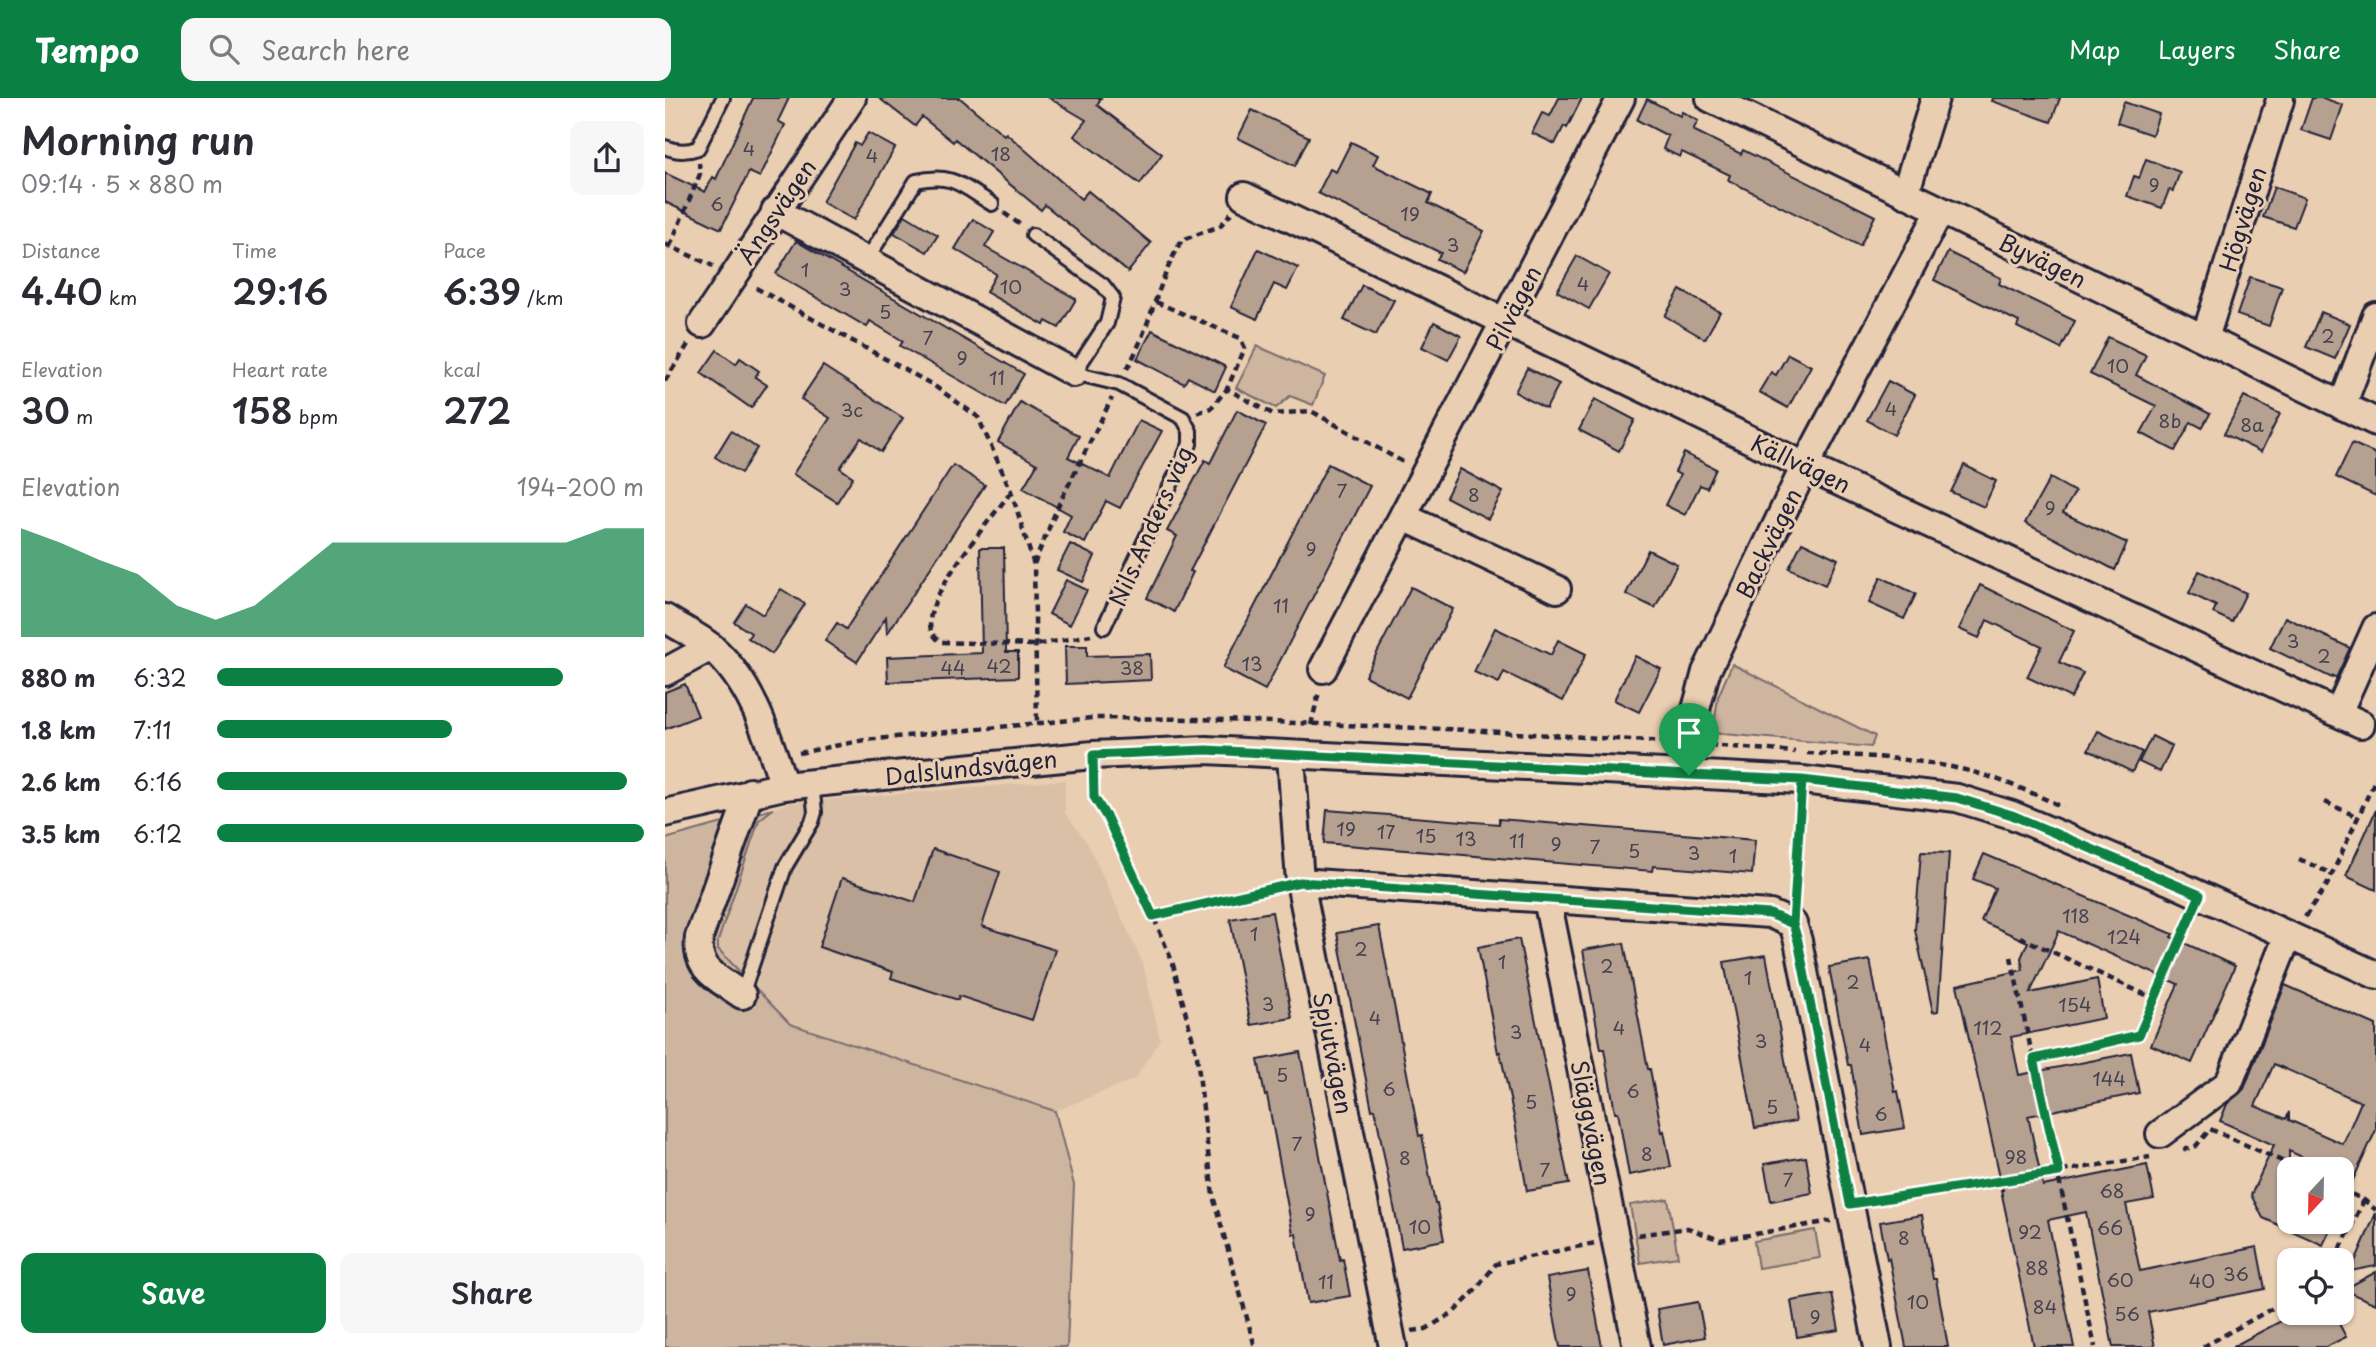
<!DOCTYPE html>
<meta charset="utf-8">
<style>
:root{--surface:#fff;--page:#f7f7f7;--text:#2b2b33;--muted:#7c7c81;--accent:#0b8043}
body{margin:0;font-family:"Playpen Sans",sans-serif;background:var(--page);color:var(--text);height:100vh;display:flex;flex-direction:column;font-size:26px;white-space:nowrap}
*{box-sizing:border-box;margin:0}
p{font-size:23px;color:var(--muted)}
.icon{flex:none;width:38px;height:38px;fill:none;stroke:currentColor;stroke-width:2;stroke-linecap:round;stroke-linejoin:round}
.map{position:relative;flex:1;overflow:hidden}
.drawer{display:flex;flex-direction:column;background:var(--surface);width:665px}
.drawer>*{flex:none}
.needle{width:46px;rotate:202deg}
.tools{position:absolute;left:1612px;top:1059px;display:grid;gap:14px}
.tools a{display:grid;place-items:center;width:77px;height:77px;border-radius:14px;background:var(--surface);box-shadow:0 2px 5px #0004;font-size:35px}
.pin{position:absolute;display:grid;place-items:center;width:60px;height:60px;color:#fff;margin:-72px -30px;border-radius:50% 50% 50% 0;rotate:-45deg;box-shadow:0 0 7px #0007}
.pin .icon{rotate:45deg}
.round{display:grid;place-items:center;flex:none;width:74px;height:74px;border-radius:14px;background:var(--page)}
.headline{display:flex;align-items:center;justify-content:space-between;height:119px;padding:0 21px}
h1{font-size:38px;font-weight:600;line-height:52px}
.figures{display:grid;grid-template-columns:repeat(3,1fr);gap:10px;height:119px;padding:7px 21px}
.figures div{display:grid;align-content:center}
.figures b{font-size:35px;font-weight:600}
.figures small{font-size:19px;font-weight:400}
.figures p{font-size:19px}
.chart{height:196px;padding:14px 21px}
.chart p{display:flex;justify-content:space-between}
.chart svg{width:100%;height:126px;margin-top:7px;fill:var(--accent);opacity:.7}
.action{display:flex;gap:14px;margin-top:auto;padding:14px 21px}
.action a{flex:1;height:80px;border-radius:14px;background:var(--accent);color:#fff;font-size:28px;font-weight:600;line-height:80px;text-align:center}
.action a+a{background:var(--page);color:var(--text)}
ul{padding:0 21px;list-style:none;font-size:23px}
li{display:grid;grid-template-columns:112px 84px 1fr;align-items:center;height:52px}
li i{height:18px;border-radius:9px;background:var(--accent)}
header{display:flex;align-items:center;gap:42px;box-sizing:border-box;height:98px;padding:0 35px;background:var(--accent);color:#fff}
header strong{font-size:33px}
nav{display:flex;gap:38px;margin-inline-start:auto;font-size:24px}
.search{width:490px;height:63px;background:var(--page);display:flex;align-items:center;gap:18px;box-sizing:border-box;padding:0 24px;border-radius:14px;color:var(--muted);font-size:26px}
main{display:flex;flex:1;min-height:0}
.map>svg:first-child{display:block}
</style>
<header>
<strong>Tempo</strong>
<div class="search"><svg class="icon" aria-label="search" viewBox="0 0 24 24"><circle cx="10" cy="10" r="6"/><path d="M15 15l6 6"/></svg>Search here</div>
<nav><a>Map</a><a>Layers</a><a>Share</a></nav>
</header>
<main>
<section class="drawer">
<div class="headline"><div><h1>Morning run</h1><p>09:14 · 5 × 880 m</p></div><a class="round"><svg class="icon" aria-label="share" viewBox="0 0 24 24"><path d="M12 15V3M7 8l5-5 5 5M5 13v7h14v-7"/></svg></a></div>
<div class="figures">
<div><p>Distance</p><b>4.40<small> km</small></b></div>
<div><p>Time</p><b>29:16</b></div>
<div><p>Pace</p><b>6:39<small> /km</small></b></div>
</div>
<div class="figures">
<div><p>Elevation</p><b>30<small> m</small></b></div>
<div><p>Heart rate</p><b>158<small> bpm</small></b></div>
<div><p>kcal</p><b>272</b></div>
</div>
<div class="chart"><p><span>Elevation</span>194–200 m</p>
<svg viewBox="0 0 160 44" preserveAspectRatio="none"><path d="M0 44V6L10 11L20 17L30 22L40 33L50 38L60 33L70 22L80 11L90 11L100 11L110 11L120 11L130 11L140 11L150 6L160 6V44z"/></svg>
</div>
<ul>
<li><b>880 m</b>6:32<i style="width:81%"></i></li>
<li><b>1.8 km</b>7:11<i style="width:55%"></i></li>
<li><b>2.6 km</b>6:16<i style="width:96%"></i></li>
<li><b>3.5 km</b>6:12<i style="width:100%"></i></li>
</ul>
<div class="action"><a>Save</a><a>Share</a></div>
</section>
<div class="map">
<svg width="1711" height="1249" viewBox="0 0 1711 1249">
<rect width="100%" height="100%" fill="#eaceb1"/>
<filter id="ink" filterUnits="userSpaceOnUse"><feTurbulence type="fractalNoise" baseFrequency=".0143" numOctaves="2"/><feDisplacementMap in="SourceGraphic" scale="14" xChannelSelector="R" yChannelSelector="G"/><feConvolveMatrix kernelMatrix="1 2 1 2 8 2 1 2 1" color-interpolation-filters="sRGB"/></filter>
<g filter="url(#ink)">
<path fill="#dac0a7" d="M400,682V715L423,746L478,866L495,941L470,981L390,1013L125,926L53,851V843L94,722L108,711L124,705Z"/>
<g fill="#cdb5a0" stroke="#786c6e" stroke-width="2">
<path d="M592,248L660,278L648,307L625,298L611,310L571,290Z"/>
<path d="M1067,566L1210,638L1206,649L1048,635L1053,599Z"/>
<path d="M108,711L94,722L53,843V851L125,926L390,1013L409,1087L402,1249H0V741Z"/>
<path d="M1003,1101L1013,1159L975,1165L965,1107Z"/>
<path d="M1150,1132L1155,1160L1093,1170L1089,1143Z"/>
</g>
<g fill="#b6a191" stroke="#22223b" stroke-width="2" fill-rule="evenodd">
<path d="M88,0H124L113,23L120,27L95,79L84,74L56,131L0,104V75L40,94L48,79L51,81Z"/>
<path d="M214,0H295L339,37L341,35L416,101L423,93L486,145L463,174L380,107L376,112L290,41L288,44L257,19L250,28Z"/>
<path d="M384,0H436L432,7L497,56L475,86L409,38L421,22Z"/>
<path d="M894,0H917L902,30L899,28L890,46L867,35L877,15L885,18Z"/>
<path d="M1328,0H1395L1386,24L1327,3Z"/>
<path d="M1647,0H1658L1678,7L1666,42L1636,32Z"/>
<path d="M982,1L1015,18L1017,14L1033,23L1028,32L1076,56L1078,52L1210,118L1195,148L1063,82L1065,77L1017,54L1015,59L998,51L1003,38L972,22Z"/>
<path d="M1459,4L1494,16L1487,37L1452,25Z"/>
<path d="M587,12L644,39L630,68L573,40Z"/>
<path d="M203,35L230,50L189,122L157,104L190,45L195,48Z"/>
<path d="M686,44L713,57L708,67L767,96L763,105L819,133L798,174L772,161L776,155L653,95L665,71L671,74Z"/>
<path d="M1481,61L1515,74L1508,93L1504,92L1497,110L1462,98L1469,78L1474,80Z"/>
<path d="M1609,89L1640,100L1629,129L1598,119Z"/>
<path d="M240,117L273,137L262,154L229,135Z"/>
<path d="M308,121L329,134L320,149L411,201L394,230L381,223L379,227L321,194L331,176L290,151Z"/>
<path d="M131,143L359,276L340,308L235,248L238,243L205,223L202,229L111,176Z"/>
<path d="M593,151L633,170L622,192L609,186L592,221L566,209Z"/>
<path d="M1283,154L1336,180L1334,186L1410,223L1396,251L1352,229L1354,224L1269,182Z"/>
<path d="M912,158L944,176L924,211L892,193Z"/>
<path d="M1585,179L1617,189L1604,228L1572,217Z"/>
<path d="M697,187L729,202L711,237L679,222Z"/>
<path d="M1015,192L1055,214L1040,241L1000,218Z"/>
<path d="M1656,214L1685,226L1670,261L1641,249Z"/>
<path d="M769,224L796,238L783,262L757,249Z"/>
<path d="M487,232L561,269L550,293L523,279L519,286L472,261Z"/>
<path d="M1443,239L1481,257L1471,277L1545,316L1537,330L1526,324L1510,353L1476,335L1491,308L1425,276Z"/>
<path d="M52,252L71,266L75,260L94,273L90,279L102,287L86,310L36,275Z"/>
<path d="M1123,256L1146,268L1123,310L1094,294L1106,274L1111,277Z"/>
<path d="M158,268L238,320L216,354L196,340L175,370L188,379L172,404L128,376L165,320L136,301Z"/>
<path d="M862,270L894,286L881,311L850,294Z"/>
<path d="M1223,283L1250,297L1229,337L1202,322Z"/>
<path d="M1579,298L1615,316L1596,354L1559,336Z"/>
<path d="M930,301L970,322L954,353L914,332Z"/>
<path d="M355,304L414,338L403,359L445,380L474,322L497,333L455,410L441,403L420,445L398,434L406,417L358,390L372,366L333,344Z"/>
<path d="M572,312L601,327L525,473L528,474L509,514L482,500L512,438L502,433L540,362L545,365Z"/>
<path d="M66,333L92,350L76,375L50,359Z"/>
<path d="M1687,345L1711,356V398L1671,379Z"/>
<path d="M1019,355L1051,371L1042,390L1035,387L1020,417L1000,407L1015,377L1010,374Z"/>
<path d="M663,366L705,388L600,592L558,570Z"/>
<path d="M288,367L320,387L222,536L221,519L192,564L160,543L172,525L181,531Z"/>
<path d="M1299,367L1331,383L1319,409L1286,394Z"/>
<path d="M795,371L838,394L823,421L781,399Z"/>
<path d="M1385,380L1410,394L1398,415L1462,445L1450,472L1360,425Z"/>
<path d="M1137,444L1173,461L1160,487L1124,470Z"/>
<path d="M405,446L430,458L418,484L392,472Z"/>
<path d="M315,450H339L341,554H353V579L223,584L222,559L317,555Z"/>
<path d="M983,452L1012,466L990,510L961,496Z"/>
<path d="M1534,473L1581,495L1567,524L1548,515L1551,508L1524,495Z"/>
<path d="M1216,479L1251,496L1239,521L1204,505Z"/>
<path d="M401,482L422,492L405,527L384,516Z"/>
<path d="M1315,487L1409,533L1394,564L1418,575L1406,600L1362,579L1377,548L1322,522L1314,540L1294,531Z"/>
<path d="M746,489L788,511L742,600L700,578Z"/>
<path d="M116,491L140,506L107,556L83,540L86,535L69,524L81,506L98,517Z"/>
<path d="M1620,519L1685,550L1671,580L1668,578L1667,580L1605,550Z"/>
<path d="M830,530L886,557L893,542L921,556L898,603L839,574L834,585L809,574Z"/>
<path d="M400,548H422V558L485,556L486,582L401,586Z"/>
<path d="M970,558L996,571L974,614L949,602Z"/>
<path d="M20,586L33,618L0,631V594Z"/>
<path d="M1433,633L1477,654L1467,674L1423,652Z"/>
<path d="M1487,638L1507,648L1495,674L1474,664Z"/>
<path d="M662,712L834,726V721L1090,742L1087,776L988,768L987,773L659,745Z"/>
<path d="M1711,712V792L1681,778Z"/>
<path d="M268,751L335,774L317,828L390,852L367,922L294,898L293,902L226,880L228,874L154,849L177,780L250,804Z"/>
<path d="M1256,754L1284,755L1273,913L1268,914L1250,832Z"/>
<path d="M1319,756L1508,836L1506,839L1570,868L1527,965L1486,947L1513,886L1394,833L1365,895L1432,881L1439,920L1346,939L1354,977L1466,955L1474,995L1363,1018L1378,1088L1482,1067L1489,1101L1461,1106L1475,1173L1592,1149L1600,1191L1483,1214L1490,1249H1448L1421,1114L1383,1122L1409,1249H1369L1336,1092H1338L1292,887L1358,872L1356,860L1363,844L1316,823L1330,790L1308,781Z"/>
<path d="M607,814L627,920L586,927L565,821Z"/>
<path d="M714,828L754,1038L757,1037L770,1106H772L779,1142L737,1150L710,1011L707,1012L672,835Z"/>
<path d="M854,841L904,1086L862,1093L850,1024L835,954L833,955L813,849Z"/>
<path d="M959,845L983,971H985L997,1034L999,1033L1006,1069L964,1077L953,1014H950L939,951H936L918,852Z"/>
<path d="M1101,857L1131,1023L1090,1030L1059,864Z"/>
<path d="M1205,862L1230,994L1233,993L1240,1030L1198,1037L1186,967H1183L1164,869Z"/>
<path d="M1620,887L1711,927V1032L1676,1108V1071H1664L1624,1053V1124H1669L1658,1147L1598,1120L1586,1097L1609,1047L1555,1023L1562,1006L1579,991ZM1609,966L1696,1004L1678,1046L1624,1022V1014L1621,1021L1590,1008Z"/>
<path d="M635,954L675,1162L678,1161L685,1198L643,1205L631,1136H628L602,997L600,998L593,962Z"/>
<path d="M1141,1059L1147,1095L1106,1103L1099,1066Z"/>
<path d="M1711,1115V1168L1686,1173Z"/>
<path d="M1257,1117L1268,1181H1271L1283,1249H1241L1224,1160L1222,1161L1215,1124Z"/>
<path d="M923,1173L937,1249H895L882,1180Z"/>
<path d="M1711,1174V1206L1678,1192Z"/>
<path d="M1167,1196L1174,1232L1132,1239L1126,1203Z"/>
<path d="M1033,1204L1040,1239L998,1247L992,1211Z"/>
<path d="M1633,1214H1668L1681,1239L1661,1249H1567Z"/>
</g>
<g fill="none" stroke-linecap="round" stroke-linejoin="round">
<defs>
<g id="lane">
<path d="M0,49C11,54 22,54 33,50L58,0"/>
<path d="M368,137L438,187L448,200L442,225L409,275L454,286L518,320L525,333V346L439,529"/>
<path d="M201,163L251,83C288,75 296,87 327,106"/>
<path d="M77,897L120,769L147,724L150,714L147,685"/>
</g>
<g id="street">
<path d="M1045,0L1711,324"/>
<path d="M1240,96L1270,0"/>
<path d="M579,98L1140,368L1696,626"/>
<path d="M110,113L409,275"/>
<path d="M37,226L187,0"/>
<path d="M1540,240L1615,2"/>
<path d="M1677,308L1711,218"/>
<path d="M739,419L892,491"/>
<path d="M0,520C15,530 33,538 46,549C87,584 103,639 119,688"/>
<path d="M658,571L956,0"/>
<path d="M0,574L46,549"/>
<path d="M1673,615L1711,530"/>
<path d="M626,658L635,784L728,1249"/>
<path d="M1024,677L1022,645L1041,574L1140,368L1275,113"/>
<path d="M0,715L119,688L428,657L541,652L1137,682L1292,700L1347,717L1504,783L1711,877"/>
<path d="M635,784L1105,816L1128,826L1133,843L1213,1249"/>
<path d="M882,801L972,1249"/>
<path d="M77,897C53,880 30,872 34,839L85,694"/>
<path d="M1495,1036L1564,985L1623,837"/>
</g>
</defs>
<use href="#lane" stroke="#22223b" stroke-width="18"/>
<use href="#street" stroke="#22223b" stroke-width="32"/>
<g stroke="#22223b" stroke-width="4.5" stroke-dasharray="7 5" stroke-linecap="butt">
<path d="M339,115L357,128"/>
<path d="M0,146L48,168"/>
<path d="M5,148L35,76L34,65"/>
<path d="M91,190L268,287L313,319L346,393L369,467L372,624"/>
<path d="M491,204L575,240L580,250L562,291"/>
<path d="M462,271C485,230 493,182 517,142L555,128L566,115"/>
<path d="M0,283L24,245"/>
<path d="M532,315L546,310L562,291L608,316L646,313L738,364"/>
<path d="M346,394C325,422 264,493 265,525C265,534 269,538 275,544L370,547L426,537"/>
<path d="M369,466L393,408L447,300"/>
<path d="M646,627L654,594"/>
<path d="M1044,647L1130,654"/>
<path d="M134,655L200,642L427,620L533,621L802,632L1001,644"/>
<path d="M1142,655C1197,658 1254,660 1308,674C1339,682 1369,696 1398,709"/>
<path d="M428,679L429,699L442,720L473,782L507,863L532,958L548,1098L590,1249"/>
<path d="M1660,704L1693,719"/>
<path d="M1634,761L1667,776"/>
<path d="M1129,801L1136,705"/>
<path d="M488,818L613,789"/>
<path d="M1640,819L1662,787L1711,680"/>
<path d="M1355,839L1490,901L1474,937L1369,961"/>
<path d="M1346,859L1430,1249"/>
<path d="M1490,901L1526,818"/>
<path d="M1518,1052L1531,1048L1545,1031L1635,1071"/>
<path d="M1676,1091L1699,1102L1711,1112"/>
<path d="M1207,1103L1485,1059"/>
<path d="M973,1137L1023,1130L1055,1142L1166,1123"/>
<path d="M1670,1162L1699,1102"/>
<path d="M747,1233L761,1231L789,1214L808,1195L831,1166L930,1145"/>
<path d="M1538,1249L1624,1201"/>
</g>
<use href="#lane" stroke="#eaceb1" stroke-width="12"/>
<use href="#street" stroke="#eaceb1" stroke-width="26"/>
</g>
</g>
<g fill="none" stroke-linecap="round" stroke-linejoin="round" filter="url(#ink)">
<defs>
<path id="route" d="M1024,677L541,652L428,657L429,699L442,720L488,818L635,784L1105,816L1128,826L1137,682L1292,700L1347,717L1535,797L1474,937L1369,961L1394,1074L1185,1106L1133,843L1128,826L1137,682L1024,677"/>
</defs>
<use href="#route" stroke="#fff" stroke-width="14"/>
<use href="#route" stroke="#0b8043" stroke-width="9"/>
</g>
<g text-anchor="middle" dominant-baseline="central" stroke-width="6" stroke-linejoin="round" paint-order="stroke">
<g font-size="19" fill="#474250">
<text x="84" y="50">4</text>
<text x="336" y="55">18</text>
<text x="207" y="57">4</text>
<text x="1489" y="86">9</text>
<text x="52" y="105">6</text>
<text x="745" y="115">19</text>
<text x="788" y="146">3</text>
<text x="140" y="171">1</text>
<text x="918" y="185">4</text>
<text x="346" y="188">10</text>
<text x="180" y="190">3</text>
<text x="220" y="213">5</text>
<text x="1663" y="237">2</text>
<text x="263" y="239">7</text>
<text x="297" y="259">9</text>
<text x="1453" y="267">10</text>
<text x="332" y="279">11</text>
<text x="1226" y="310">4</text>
<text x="187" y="311">3c</text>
<text x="1505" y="322">8b</text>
<text x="1587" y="326">8a</text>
<text x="677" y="392">7</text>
<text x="809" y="396">8</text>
<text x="1385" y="409">9</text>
<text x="646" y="450">9</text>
<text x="616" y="507">11</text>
<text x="1628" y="542">3</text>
<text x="1659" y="557">2</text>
<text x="587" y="565">13</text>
<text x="334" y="567">42</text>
<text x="288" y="569">44</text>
<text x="467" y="569">38</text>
<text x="681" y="730">19</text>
<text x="721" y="733">17</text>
<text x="761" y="737">15</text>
<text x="801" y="740">13</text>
<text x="852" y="742">11</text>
<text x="891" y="745">9</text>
<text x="930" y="748">7</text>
<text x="969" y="752">5</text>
<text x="1029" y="754">3</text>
<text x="1068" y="757">1</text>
<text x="1411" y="817">118</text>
<text x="589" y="835">1</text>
<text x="1459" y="838">124</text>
<text x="696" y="850">2</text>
<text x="837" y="863">1</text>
<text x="942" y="867">2</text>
<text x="1083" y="879">1</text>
<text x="1188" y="883">2</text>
<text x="603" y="905">3</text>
<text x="1410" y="906">154</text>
<text x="710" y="919">4</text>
<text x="954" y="929">4</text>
<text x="1323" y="929">112</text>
<text x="851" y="933">3</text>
<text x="1096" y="942">3</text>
<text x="1200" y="946">4</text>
<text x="617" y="976">5</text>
<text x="1444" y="980">144</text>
<text x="724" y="990">6</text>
<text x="968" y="992">6</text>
<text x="866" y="1003">5</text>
<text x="1107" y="1008">5</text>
<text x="1216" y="1015">6</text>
<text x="632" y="1045">7</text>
<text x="982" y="1055">8</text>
<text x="1351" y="1058">98</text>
<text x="740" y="1059">8</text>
<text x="880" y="1071">7</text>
<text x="1123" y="1081">7</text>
<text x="1447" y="1092">68</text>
<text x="645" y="1115">9</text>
<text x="755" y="1128">10</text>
<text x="1445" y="1129">66</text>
<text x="1365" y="1133">92</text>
<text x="1239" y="1139">8</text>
<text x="1372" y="1169">88</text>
<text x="1571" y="1175">36</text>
<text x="1455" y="1181">60</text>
<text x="1537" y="1182">40</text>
<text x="661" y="1183">11</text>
<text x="906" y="1195">9</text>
<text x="1253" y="1203">10</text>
<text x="1380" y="1208">84</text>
<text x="1462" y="1215">56</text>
<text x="1150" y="1218">9</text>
</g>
<g font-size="23" fill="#22223b" stroke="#eaceb1">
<text transform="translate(111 113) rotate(-56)">Ängsvägen</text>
<text transform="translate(1577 121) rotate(-73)">Högvägen</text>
<text transform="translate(1378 162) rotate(26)">Byvägen</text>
<text transform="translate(848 210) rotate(-63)">Pilvägen</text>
<text transform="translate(1136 365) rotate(25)">Källvägen</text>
<text transform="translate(485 428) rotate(-66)">Nils Anders väg</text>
<text transform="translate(1103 445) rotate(-64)">Backvägen</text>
<text transform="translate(306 669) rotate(-6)">Dalslundsvägen</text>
<text transform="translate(669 955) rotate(79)">Spjutvägen</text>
<text transform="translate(927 1025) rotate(79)">Släggvägen</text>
</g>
</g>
</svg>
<div class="tools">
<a><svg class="needle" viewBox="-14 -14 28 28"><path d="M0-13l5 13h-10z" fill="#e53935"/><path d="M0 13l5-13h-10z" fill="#7c7c81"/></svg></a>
<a><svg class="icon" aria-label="locate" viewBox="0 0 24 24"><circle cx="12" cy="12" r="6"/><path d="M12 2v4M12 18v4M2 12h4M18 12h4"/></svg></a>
</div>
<div class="pin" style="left:1024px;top:677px;background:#1e9e55"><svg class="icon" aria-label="arrive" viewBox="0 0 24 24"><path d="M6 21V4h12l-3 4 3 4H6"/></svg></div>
</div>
</main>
